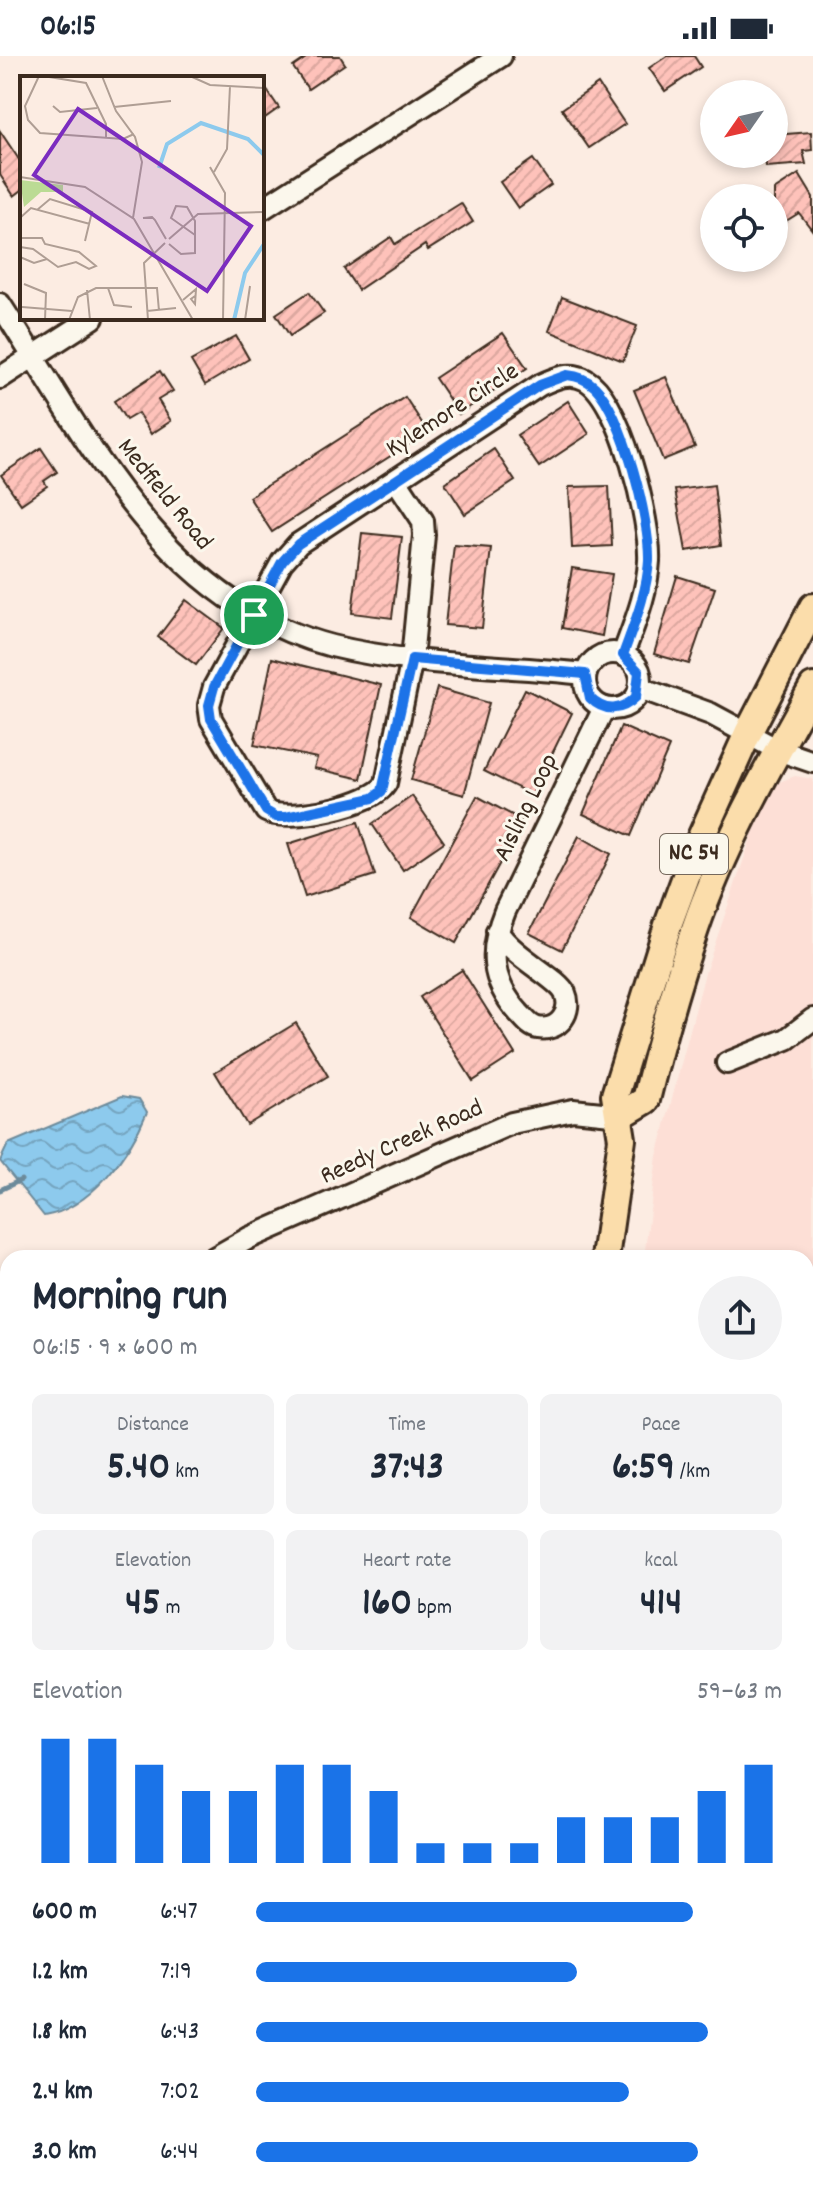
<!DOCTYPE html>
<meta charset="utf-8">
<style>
:root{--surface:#fff;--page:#f2f2f3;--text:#1f2937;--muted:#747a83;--accent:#1a73e8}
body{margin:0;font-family:Dekko,sans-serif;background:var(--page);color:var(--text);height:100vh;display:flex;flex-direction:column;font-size:30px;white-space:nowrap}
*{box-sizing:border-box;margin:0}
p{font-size:26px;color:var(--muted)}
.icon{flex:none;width:44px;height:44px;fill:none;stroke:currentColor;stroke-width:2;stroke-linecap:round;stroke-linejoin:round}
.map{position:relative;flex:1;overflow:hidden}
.details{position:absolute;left:0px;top:1194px;width:814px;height:950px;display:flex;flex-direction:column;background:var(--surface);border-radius:24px 24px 0 0;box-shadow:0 4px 12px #0003}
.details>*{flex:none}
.needle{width:52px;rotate:236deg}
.tools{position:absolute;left:700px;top:24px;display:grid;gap:16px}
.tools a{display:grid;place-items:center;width:88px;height:88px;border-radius:50%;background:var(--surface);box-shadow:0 4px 12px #0003;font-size:40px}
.pin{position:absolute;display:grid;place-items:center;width:68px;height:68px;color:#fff;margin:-34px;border:4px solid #fff;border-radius:50%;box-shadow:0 2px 8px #0007}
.round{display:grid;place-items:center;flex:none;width:84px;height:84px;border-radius:42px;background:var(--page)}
.summary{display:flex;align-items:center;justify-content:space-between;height:136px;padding:0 32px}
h1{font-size:44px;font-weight:800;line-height:60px}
.stats{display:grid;grid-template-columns:repeat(3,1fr);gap:12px;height:136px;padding:8px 32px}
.stats div{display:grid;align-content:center;border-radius:12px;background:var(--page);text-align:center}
.stats b{font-size:40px;font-weight:800}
.stats small{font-size:22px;font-weight:400}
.stats p{font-size:22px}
.chart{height:224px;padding:16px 32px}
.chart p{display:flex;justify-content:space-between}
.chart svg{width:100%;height:144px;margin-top:8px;stroke:var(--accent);stroke-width:6}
ul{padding:0 32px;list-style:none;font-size:26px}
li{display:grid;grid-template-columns:128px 96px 1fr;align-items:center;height:60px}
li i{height:20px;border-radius:10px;background:var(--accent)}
.status{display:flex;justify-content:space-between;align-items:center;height:56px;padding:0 40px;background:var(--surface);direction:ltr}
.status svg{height:22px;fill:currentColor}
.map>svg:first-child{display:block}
</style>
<div class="status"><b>06:15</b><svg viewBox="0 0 49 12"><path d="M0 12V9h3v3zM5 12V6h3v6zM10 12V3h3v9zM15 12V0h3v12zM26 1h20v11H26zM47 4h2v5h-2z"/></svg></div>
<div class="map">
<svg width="813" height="2143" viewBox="0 0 813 2143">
<defs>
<pattern id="forest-firs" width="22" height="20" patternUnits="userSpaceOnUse" patternTransform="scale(2)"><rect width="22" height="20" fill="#bbdb94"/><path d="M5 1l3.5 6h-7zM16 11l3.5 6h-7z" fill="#a2bc7f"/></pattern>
<pattern id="water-waves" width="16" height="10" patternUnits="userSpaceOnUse" patternTransform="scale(2)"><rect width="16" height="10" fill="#8dcaed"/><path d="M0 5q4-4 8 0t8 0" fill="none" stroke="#74a4bf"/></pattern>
<pattern id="building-hatch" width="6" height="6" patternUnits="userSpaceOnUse" patternTransform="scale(2)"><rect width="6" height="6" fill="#fec2ba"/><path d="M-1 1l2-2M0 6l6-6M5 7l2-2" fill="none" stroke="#dba79f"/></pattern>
</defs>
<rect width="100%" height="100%" fill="#fcece2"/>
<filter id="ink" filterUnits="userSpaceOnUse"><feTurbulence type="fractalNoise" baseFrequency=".0125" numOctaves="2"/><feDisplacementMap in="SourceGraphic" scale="16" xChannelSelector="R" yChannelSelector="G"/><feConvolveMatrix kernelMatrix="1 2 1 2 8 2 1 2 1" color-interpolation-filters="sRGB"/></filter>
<g filter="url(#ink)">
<path fill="#fddfd6" d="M795,720L813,723V1253L806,1254V1202H644L657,1100L705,917L759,759L779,726Z"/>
<path fill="url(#forest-firs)" stroke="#7b8259" stroke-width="2" d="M806,1837L813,1853V1994L806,1981Z"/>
<path fill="url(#water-waves)" stroke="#6c8a9a" stroke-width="2" d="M122,1040L139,1043L147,1056C130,1098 90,1153 44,1160L0,1105L8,1088Z"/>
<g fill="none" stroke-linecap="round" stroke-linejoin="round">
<path stroke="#6c8a9a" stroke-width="5" d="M0,1134L21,1124"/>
</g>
<g fill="url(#building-hatch)" stroke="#3b2a1e" stroke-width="2">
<path d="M309,0H340L345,8L308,33L293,11Z"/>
<path d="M667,0H694L701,11L665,35L649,12Z"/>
<path d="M262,27L279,52L262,64Z"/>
<path d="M598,28L625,68L589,92L562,53Z"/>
<path d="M0,75L22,108V134L14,140L0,119Z"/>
<path d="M811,76L812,94L803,95L806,108L766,111L765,98H774V79Z"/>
<path d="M533,103L551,129L518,152L500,126Z"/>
<path d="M799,118L813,141V175L799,157L781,168L774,156V134Z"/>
<path d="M461,147L473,166L428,194L425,189L358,234L344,213L391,181L395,188Z"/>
<path d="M309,236L324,257L290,280L276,258Z"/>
<path d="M562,241L637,270L623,305L549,275Z"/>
<path d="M503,277L527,312L459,358L435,322Z"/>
<path d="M236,280L249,303L205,329L191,305Z"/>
<path d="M160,315L173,335L158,344L171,365L151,378L138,357L126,364L114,345Z"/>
<path d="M666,321L695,391L663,404L634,334Z"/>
<path d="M405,341L428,376L272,476L249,441Z"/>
<path d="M568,345L589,378L539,411L517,379Z"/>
<path d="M41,392L57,416L44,425L47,430L21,448L1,419Z"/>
<path d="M494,393L515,425L465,458L445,427Z"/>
<path d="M714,429L721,489L686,495L675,434Z"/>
<path d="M609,430L612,490L572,492L569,431Z"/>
<path d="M362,477L402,481L392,562L352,557Z"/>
<path d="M454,489L491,492L482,572L445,569Z"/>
<path d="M572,512L612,518L602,580L562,572Z"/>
<path d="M677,520L715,532L689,608L654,598Z"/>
<path d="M186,544L224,572L196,609L158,581Z"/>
<path d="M272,602L381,629L361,723L314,712L317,702L254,689Z"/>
<path d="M437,632L489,647L464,739L411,724Z"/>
<path d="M525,633L572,657L532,739L484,715Z"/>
<path d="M621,670L669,691L631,780L583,758Z"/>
<path d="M412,740L444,786L403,814L372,768Z"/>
<path d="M477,740L523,765L456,887L411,861Z"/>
<path d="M358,766L375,819L305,841L288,788Z"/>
<path d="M579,780L611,798L562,894L529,877Z"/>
<path d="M462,914L515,998L473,1025L420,941Z"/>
<path d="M296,967L328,1020L247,1069L215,1016Z"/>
</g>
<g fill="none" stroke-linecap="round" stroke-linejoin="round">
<defs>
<g id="minor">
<path d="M262,153L501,0"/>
<path d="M0,248C87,382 164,547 332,590C414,610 502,609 585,618"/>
<path d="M0,322L93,262"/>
<path d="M396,424L423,465L424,479L412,603L386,727C375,749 287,767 266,755L211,663L209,649L214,631L282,506L298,488L540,329C555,322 570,315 586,324C621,344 651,466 649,505C647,539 634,568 623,599"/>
<circle cx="613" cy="625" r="28"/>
<path d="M640,632L711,658L778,694L813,706"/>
<path d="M497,875C513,901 558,922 565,937C573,955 559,976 538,972C530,971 524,962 519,957C490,925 489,894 505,855L604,652"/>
<path d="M727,1007L787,983L813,963"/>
<path d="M214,1202L249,1182L512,1067L573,1054L621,1059"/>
<path d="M806,1234L813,1233"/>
<path d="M0,1390L8,1382"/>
<path d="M806,1417L813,1413"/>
<path d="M806,1487L813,1544"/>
<path d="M0,1606L8,1618"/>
<path d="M806,1780L813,1777"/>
<path d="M0,1795L8,1789"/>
<path d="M0,2098L8,2107"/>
<path d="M29,2136L33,2143"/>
<path d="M348,2136L353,2143"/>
</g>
<g id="major">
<path d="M621,1059L646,1044C660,987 676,929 695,873C724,788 770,709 813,631"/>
<path d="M605,1202L622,1083L615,1039L668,869L698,788L748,677L813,551"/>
<path d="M806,2081L813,2092"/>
</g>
</defs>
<use href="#minor" stroke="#3b2a1e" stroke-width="26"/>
<use href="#major" stroke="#3b2a1e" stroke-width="32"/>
<use href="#minor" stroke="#fbf7ec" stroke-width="20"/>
<use href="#major" stroke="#fbddab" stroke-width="26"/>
</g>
</g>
<g fill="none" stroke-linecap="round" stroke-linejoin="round" filter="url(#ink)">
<defs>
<path id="route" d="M567,319C578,320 587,323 595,331C623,359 650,464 649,504C647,538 634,568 623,599L639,616L636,641C622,655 605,657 590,642L585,618L412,603L382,735L373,742L286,761H276L266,755L211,663L209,649L214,631L282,506L298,488L396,424L540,329Z"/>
</defs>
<use href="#route" stroke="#fff" stroke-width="16"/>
<use href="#route" stroke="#1a73e8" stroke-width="10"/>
</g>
<g text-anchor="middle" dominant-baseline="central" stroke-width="6" stroke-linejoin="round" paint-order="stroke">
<rect fill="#fbf7ec" stroke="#75685c" stroke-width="2" x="660" y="778" width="68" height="40" rx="6"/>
<g font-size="24" font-weight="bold" fill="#3b2a1e">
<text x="694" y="798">NC 54</text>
</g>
<g font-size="26" fill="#3b2a1e" stroke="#fbf7ec">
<text transform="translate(453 355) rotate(-33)">Kylemore Circle</text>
<text transform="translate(164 439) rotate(51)">Medfield Road</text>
<text transform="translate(527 752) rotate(-64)">Aisling Loop</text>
<text transform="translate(402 1087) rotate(-24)">Reedy Creek Road</text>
</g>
</g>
<g transform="translate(20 20)">
<rect width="244" height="244" fill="#fcece2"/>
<path d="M0,104L43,109V116H21L4,131Z" fill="#bbdb94"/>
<path fill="none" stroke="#8dcaed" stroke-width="4" d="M139,92L147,68L181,47L228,63L244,79M214,244L225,197L244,168"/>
<path fill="none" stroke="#af9e94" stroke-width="2" d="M19,0L5,30L8,44L20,57L103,63L114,58M23,0L66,7L86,48V62M82,0L96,35L115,61L122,86L113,142M170,0L190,9L244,12M244,27V57M33,30L40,36L77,32M94,31L151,25M190,91L205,117L203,244M194,96L207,73L210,10M0,101L65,111L114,143L173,244M17,134L30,123L72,136L65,165M1,141L11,132L70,148M133,142H123L132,141L135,144L146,163M0,162H22L25,168L59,176L76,190L69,193L56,186L38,191L13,173L0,171M149,163L178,138L244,136M149,168L161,178L175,177V145L167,131L156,130L151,142L175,159M0,181L14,187L27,183M4,208L26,217L25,244M88,212L94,229L112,231M67,214L70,244M163,224L176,213L175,228L171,223L175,220M2,231L52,235M127,235L156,232M49,244L58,221L76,212H137L139,235M128,244L124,187L145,167M225,244L230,210"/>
<path fill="#7b2cbf" fill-opacity="0.15" stroke="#7b2cbf" stroke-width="4" d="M58,33L231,150L187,215L14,99Z"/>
<rect width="244" height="244" fill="none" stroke="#3b2a1e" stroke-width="4"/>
</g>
</svg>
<div class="tools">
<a><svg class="needle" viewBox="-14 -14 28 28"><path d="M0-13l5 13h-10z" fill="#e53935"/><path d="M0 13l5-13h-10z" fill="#747a83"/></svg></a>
<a><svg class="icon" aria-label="locate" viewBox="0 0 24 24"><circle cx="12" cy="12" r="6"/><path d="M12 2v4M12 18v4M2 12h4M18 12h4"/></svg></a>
</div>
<div class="pin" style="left:254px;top:559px;background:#1e9e55"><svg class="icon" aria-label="arrive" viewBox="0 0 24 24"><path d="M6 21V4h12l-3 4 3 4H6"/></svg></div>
<section class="details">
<div class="summary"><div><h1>Morning run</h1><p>06:15 · 9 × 600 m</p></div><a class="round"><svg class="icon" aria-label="share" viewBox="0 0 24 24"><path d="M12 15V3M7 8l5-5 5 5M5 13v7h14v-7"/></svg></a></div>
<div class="stats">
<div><p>Distance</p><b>5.40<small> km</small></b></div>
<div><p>Time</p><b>37:43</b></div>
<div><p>Pace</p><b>6:59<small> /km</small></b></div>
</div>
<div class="stats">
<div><p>Elevation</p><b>45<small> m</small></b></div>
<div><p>Heart rate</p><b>160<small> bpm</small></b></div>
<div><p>kcal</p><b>414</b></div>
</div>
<div class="chart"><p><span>Elevation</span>59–63 m</p>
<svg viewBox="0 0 160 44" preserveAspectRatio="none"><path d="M5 44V6M15 44V6M25 44V14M35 44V22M45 44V22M55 44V14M65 44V14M75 44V22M85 44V38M95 44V38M105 44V38M115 44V30M125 44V30M135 44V30M145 44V22M155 44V14"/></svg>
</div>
<ul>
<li><b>600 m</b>6:47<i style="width:83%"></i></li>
<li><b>1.2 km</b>7:19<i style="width:61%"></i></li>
<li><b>1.8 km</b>6:43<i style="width:86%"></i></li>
<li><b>2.4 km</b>7:02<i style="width:71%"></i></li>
<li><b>3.0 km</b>6:44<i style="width:84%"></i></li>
</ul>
</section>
</div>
